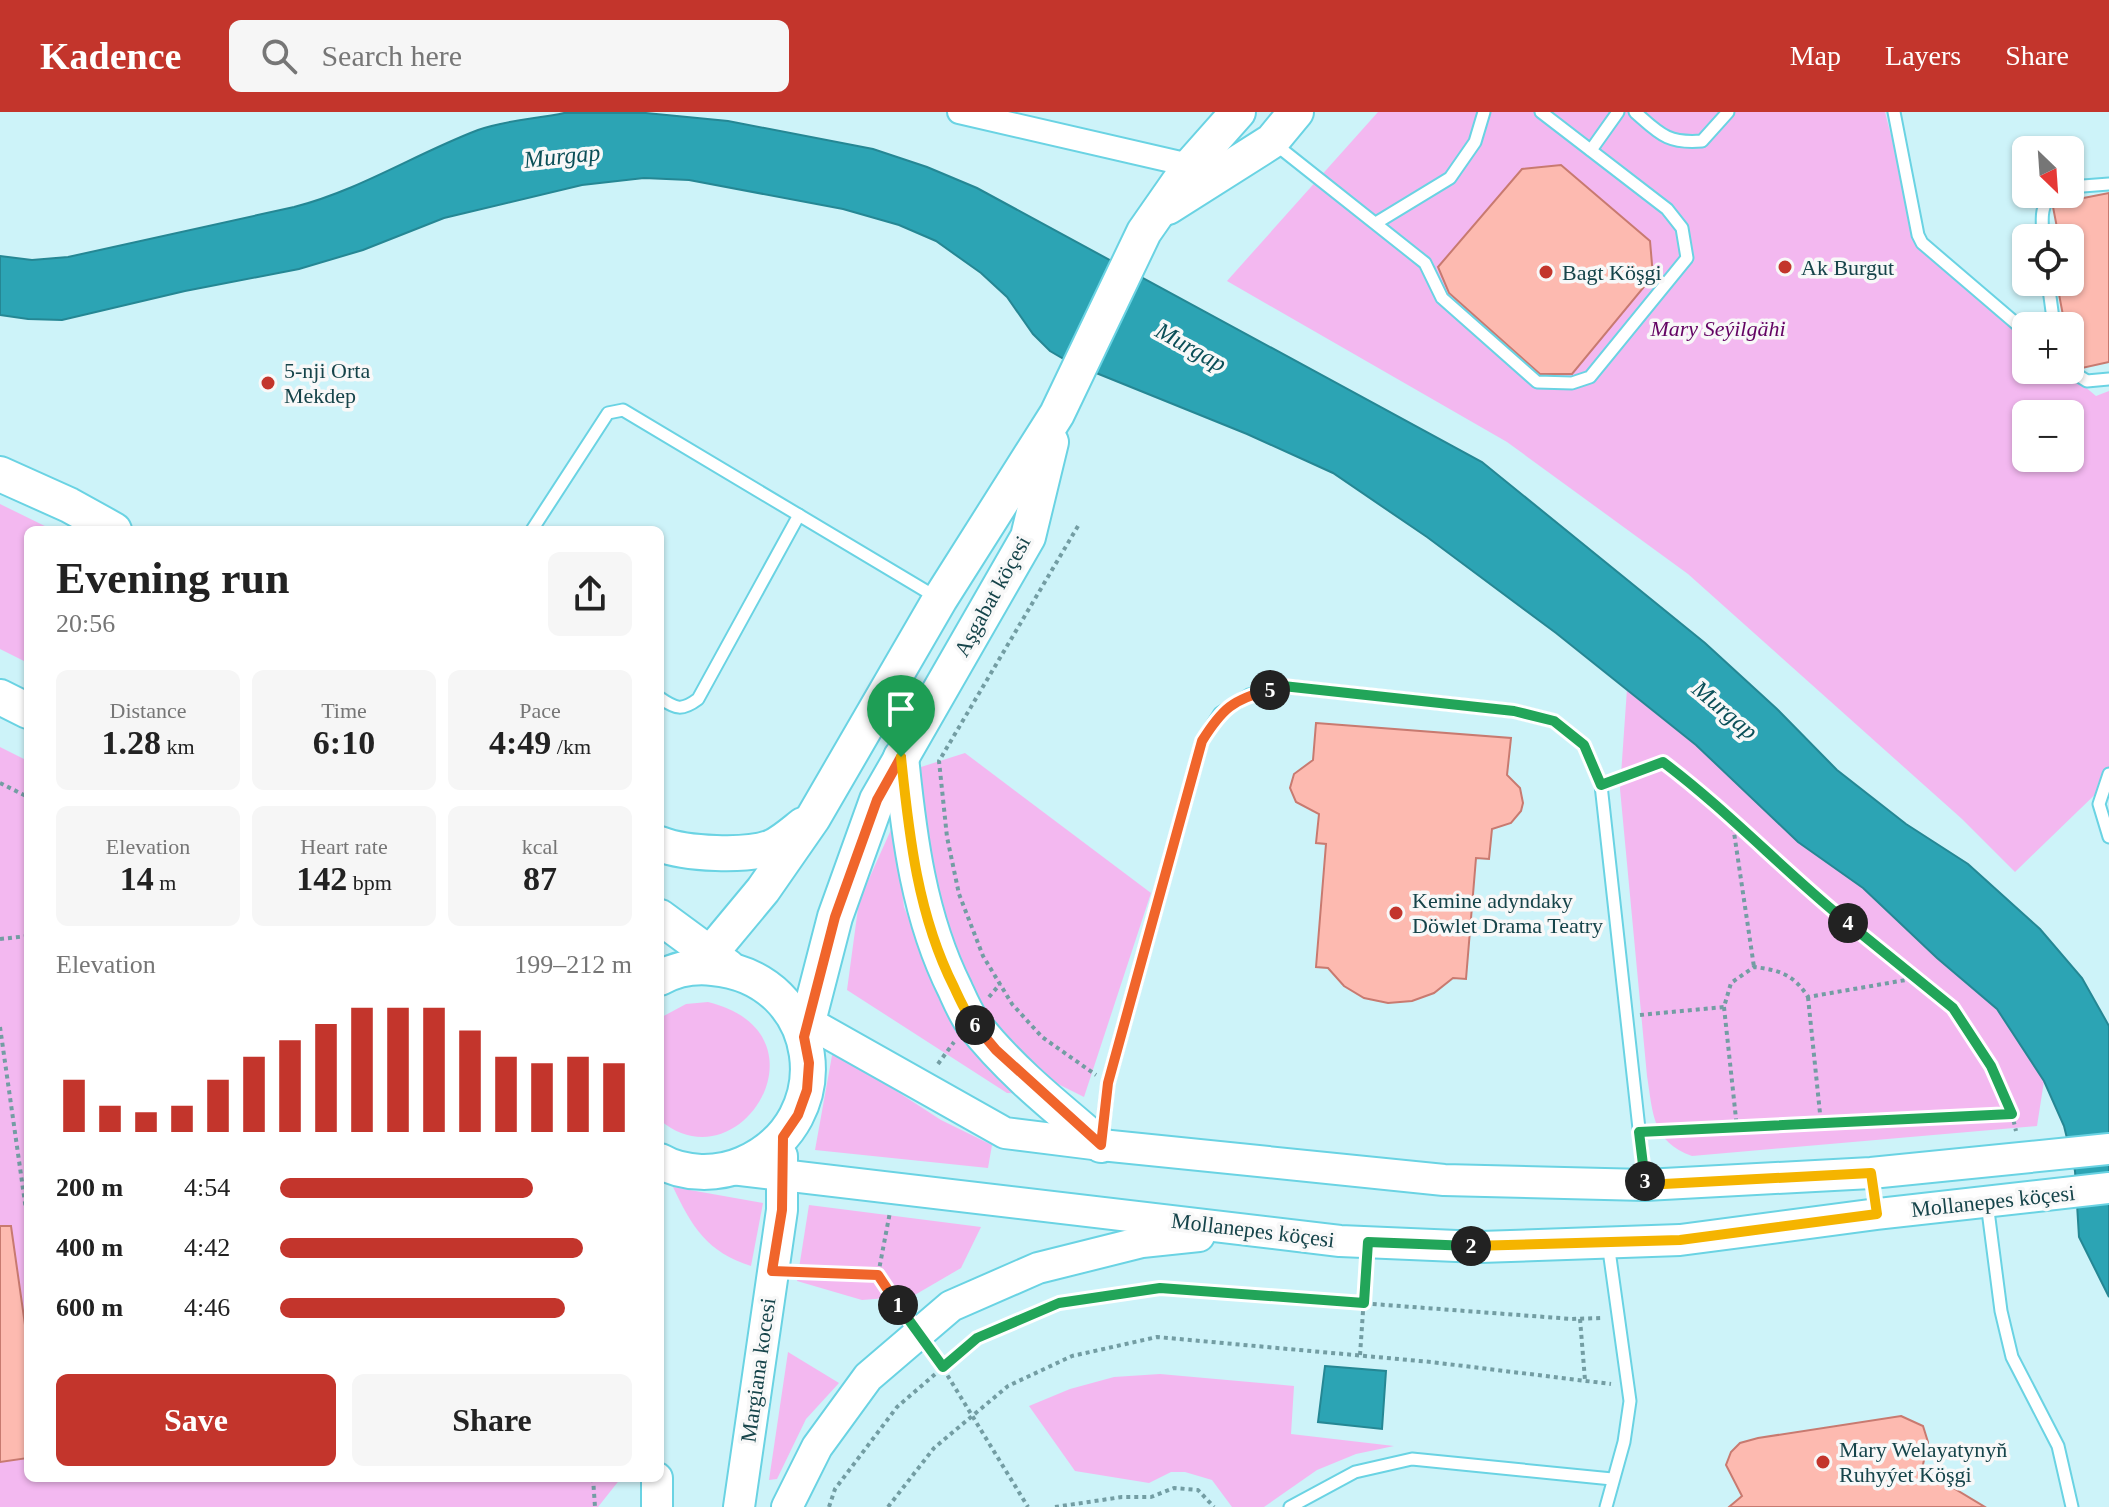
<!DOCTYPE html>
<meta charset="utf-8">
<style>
:root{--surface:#fff;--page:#f6f6f6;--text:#222;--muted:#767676;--accent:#c3352c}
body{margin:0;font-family:Georgia,serif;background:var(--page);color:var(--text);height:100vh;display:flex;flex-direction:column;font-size:30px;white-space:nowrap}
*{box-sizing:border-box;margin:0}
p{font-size:26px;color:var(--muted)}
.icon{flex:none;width:44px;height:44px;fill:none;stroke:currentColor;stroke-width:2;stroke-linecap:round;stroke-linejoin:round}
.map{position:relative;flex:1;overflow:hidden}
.panel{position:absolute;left:24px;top:414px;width:640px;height:956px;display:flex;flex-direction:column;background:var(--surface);border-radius:12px;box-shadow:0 2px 6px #0004}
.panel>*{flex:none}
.needle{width:52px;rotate:155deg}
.tools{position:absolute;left:2012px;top:24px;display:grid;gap:16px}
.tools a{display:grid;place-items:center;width:72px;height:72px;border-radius:12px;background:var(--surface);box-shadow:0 2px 6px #0004;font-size:40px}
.pin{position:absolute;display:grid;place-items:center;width:68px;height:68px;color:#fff;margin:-82px -34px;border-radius:50% 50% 50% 0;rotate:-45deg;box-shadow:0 0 8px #0007}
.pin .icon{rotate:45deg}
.km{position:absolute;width:40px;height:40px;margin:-20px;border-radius:50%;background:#222;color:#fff;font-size:22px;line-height:40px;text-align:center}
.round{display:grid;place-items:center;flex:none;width:84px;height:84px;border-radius:12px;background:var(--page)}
.overview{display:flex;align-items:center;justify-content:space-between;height:136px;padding:0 32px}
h1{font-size:44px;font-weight:700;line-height:60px}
.metrics{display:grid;grid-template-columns:repeat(3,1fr);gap:12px;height:136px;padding:8px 32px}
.metrics div{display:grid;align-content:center;border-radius:12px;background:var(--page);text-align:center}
.metrics b{font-size:34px;font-weight:700}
.metrics small{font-size:22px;font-weight:400}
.metrics p{font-size:22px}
.chart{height:224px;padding:16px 32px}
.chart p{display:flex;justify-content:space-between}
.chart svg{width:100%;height:144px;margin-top:8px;stroke:var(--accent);stroke-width:6}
.button{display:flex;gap:16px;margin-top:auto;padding:16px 32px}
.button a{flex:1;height:92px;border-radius:12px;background:var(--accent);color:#fff;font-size:32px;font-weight:700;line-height:92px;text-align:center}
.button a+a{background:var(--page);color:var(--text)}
ul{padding:0 32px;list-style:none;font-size:26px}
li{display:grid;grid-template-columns:128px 96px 1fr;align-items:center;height:60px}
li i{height:20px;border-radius:10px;background:var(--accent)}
header{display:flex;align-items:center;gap:48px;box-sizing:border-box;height:112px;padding:0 40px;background:var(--accent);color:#fff}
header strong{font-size:38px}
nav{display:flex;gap:44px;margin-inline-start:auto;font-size:28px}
.search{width:560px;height:72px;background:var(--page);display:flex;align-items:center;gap:20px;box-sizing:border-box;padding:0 28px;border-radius:12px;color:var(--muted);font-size:30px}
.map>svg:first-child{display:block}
</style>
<header>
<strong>Kadence</strong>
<div class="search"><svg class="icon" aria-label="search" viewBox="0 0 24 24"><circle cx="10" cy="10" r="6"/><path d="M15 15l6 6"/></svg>Search here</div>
<nav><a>Map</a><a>Layers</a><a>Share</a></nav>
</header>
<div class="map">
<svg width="2109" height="1395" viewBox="0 0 2109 1395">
<rect width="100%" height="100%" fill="#cdf3f9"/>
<g fill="#f3b8f0" fill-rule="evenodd">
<path d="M1378,0H1885L1919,133L2026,224V258H2065L2096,284L2109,279V669L2015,760L1962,707L1688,462L1507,330L1227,169ZM2026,302H2070V346H2026Z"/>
<path d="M0,392L53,418H28V551L0,537Z"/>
<path d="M1627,577L1696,633L1798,730L1863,776L1937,846L1997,897L2044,969L2037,1014L1692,1044C1652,1030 1653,1001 1647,964L1620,677Z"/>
<path d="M0,635L28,649V1366H621L598,1395H0Z"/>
<path d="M965,641L1151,781L1084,985L1038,962L995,912L950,849L925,758L921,655Z"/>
<path d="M894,711L904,795L922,839L1033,982L1007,981L847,878L859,789Z"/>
<path d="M708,890C835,921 739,1076 660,1008V906L686,892Z"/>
<path d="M833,938L941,1008L992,1033L988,1056L815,1038Z"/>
<path d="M673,1075L763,1091L751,1154C707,1140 692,1115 673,1075Z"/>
<path d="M809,1093L981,1115L961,1156L913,1184L862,1188L797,1169Z"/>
<path d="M788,1240L839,1271L806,1307L777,1367L769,1368Z"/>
<path d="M1160,1262L1294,1274L1291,1322L1394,1334L1356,1342L1317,1358L1264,1395H1232L1212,1368L1185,1360H1171L1149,1371L1075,1359L1029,1294L1070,1277L1114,1265Z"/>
</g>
<g fill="#2ca4b4" stroke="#258794" stroke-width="2">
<path d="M564,1H646L728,9L873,37L927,55L977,76L1482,350L1705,531L1777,597L1837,658L1906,712L1968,752L2040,817L2082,866L2109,914V1185L2079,1125L2075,1059L2064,1014L2044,969L1997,897L1937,846L1863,776L1798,730L1696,633L1556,521L1427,425L1333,361L1247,322L1069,250L1050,239L1033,222L1007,185L981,161L936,129L899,113L843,97L689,68L644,66L582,73L444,106L363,138L299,157L185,179L62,208L28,207L0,203V144L32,148L68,145L294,95C360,78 415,42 478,18C505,8 537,7 564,1Z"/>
<path d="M1325,1254L1386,1259L1382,1317L1318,1310Z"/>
</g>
<g fill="#fdbab0" stroke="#c87a70" stroke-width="2">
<path d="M1561,53L1650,129L1653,164L1572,262H1540L1449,181L1438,155L1522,57Z"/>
<path d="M2109,81V250L2082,256L2072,250L2070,214H2065L2058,177L2068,174V170H2070V126H2059L2053,95L2058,91Z"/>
<path d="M1316,611L1511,626L1507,663L1520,676L1523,691L1521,699L1511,711L1492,717L1489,747L1476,746L1466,867L1453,866L1434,881L1412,889L1388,891L1364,886L1344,874L1328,856L1316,855L1326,732L1316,731L1319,702L1296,690L1290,676L1294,662L1313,648Z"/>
<path d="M0,1114H11L28,1234V1346L0,1350Z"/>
<path d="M1901,1304L1923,1314L1928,1330L1922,1357L1985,1395H1729L1742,1384L1726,1353L1731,1340L1740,1331L1758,1326Z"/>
</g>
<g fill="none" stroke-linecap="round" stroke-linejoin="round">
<defs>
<g id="lane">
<path d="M1635,0C1659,21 1667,32 1702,29L1728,0"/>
<path d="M1894,0L1918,123L1922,131L2026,220"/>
<path d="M1275,32L1425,151L1442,186L1537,270L1572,271L1590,265L1687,146L1682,116L1667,97L1541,0"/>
<path d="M1591,38L1618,0"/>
<path d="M2070,75L2109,72"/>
<path d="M1376,111L1450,66L1475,30L1484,0"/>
<path d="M2043,126C2042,109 2039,91 2055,82"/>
<path d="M2048,170L2054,214"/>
<path d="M2069,258L2087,269L2109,267"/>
<path d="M532,418L608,301L623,298L936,485"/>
<path d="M660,586C676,597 682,599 698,587L799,403"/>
<path d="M2109,662L2099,692L2109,725"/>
<path d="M1102,1025L1108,971L1202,629L1220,601L1249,583L1283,574L1514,599L1554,609L1584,633L1601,673L1645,1071"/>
<path d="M1987,1091L2001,1199L2012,1245L2058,1334L2072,1395"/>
<path d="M1290,1395L1355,1360L1412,1347L1612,1367"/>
<path d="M1606,1395L1624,1330L1630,1289L1608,1131"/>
</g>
<path id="street" d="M959,0L1202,56"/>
<g id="secondary">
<path d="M792,901L1005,1021L1101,1033L1444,1068L1645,1073L1871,1061L2109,1037"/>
<path d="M732,1057L1340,1129L1480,1135L1680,1128L1877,1102L2109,1076"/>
<path d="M657,1395V1366"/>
<path d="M739,1395L782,1098V1044"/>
<path d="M787,1395L817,1335L868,1265L951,1194L1038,1156L1142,1130L1199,1124"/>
</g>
<g id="primary">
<path d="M1168,95L1272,29L1296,0"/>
<path d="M0,362L69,393L114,418"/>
<path d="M0,585L28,599"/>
<path d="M901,645C909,725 919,805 955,877C960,888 965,900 972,910C1008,957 1056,995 1101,1033"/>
<path d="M660,732C685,742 747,745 772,735C783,730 794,720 803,713"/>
<path d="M660,805L728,855"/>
<path d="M699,855L763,778L813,706L940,487L1057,302L1144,120L1190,54L1238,0"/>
<path d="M660,866C676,857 695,854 713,856C823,866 843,1009 743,1052C718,1063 684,1063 660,1049"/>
<path d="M804,925L835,805L877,688L1028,425L1051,330"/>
</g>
</defs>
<use href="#lane" stroke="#6ad3e3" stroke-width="15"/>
<use href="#street" stroke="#6ad3e3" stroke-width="26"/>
<use href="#secondary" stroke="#6ad3e3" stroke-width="34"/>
<use href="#primary" stroke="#6ad3e3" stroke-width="38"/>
<g stroke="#739da3" stroke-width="4" stroke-dasharray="4 4" stroke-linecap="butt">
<path d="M1078,414L939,649L947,725L959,782L983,844L1012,892L1042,925L1096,963"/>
<path d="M1615,667L1663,650L1704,682L1814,784L1953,896L1991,954L2012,1002L2016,1019"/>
<path d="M0,671L28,685"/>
<path d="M1732,707L1754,855"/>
<path d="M0,827L28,824"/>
<path d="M989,885L1000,872"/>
<path d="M1808,885L1821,1011"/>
<path d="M1724,895L1737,1016"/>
<path d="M1640,903L1724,895L1731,871L1754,855C1780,858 1794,863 1808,885L1917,866"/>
<path d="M0,915L28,1112"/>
<path d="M938,952L954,930"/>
<path d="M1655,1020L2012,1002"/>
<path d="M799,1160L878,1163L890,1100"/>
<path d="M878,1163L904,1201"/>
<path d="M1580,1207L1585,1268"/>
<path d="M935,1243L1028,1395"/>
<path d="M1360,1243L1366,1156"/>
<path d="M593,1366L595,1395"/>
<path d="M829,1395L835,1377L897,1295L977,1226L1059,1191L1160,1176L1572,1207L1604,1206"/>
<path d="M888,1395L934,1336L1008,1274L1072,1244L1157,1225L1431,1250L1611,1272"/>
<path d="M1055,1395L1122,1385H1151L1174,1376L1198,1378L1214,1395"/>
</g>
<use href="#lane" stroke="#fff" stroke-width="11"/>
<use href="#street" stroke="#fff" stroke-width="22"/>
<use href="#secondary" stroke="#fff" stroke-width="30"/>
<use href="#primary" stroke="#fff" stroke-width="34"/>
</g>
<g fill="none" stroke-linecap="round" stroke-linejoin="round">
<defs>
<path id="split-1" d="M898,1193L878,1163L772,1159L782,1098L783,1025L798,1003L807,978L809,951L804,925L835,805L877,688L901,645"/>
<path id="split-2" d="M898,1193L943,1255L977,1226L1059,1191L1160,1176L1364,1191L1368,1130L1471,1134"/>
<path id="split-3" d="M1471,1134L1680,1128L1877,1102L1871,1061L1645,1073V1069"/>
<path id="split-4" d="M1645,1069L1639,1020L2012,1002L1991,954L1953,896L1848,811"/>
<path id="split-5" d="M1270,578L1283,574L1514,599L1554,609L1584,633L1601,673L1663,650C1728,699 1784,759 1848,811"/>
<path id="split-6" d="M975,913L996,938L1101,1033L1108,971L1202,629C1222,597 1233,587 1270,578"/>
<path id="split-7" d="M901,645C909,724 918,804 954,875C960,888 966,902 975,913"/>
</defs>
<use href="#split-1" stroke="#fff" stroke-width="16"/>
<use href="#split-2" stroke="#fff" stroke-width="16"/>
<use href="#split-3" stroke="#fff" stroke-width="16"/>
<use href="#split-4" stroke="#fff" stroke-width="16"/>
<use href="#split-5" stroke="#fff" stroke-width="16"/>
<use href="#split-6" stroke="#fff" stroke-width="16"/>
<use href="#split-7" stroke="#fff" stroke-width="16"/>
<use href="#split-1" stroke="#f0652b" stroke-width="10"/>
<use href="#split-2" stroke="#22a559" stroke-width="10"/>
<use href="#split-3" stroke="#f5b400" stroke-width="10"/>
<use href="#split-4" stroke="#22a559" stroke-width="10"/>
<use href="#split-5" stroke="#22a559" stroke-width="10"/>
<use href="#split-6" stroke="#f0652b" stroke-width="10"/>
<use href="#split-7" stroke="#f5b400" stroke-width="10"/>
</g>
<g fill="#c3352c" stroke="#f8f8f8" stroke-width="3">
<circle cx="1785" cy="155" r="8"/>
<circle cx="1546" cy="160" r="8"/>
<circle cx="268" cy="271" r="8"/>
<circle cx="1396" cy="801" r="8"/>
<circle cx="1823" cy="1350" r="8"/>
</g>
<g text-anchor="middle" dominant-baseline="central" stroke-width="7" stroke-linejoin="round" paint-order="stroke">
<g font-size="22" fill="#16444a" stroke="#f8f8f8" text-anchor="start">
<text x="1801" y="155">Ak Burgut</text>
<text x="1562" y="160">Bagt Köşgi</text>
<text x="284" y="258">5-nji Orta<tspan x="284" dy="25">Mekdep</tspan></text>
<text x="1412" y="788">Kemine adyndaky<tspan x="1412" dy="25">Döwlet Drama Teatry</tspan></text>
<text x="1839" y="1337">Mary Welayatynyň<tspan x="1839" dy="25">Ruhyýet Köşgi</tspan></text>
</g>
<g font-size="22" font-style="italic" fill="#630363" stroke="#f8f8f8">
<text x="1718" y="216">Mary Seýilgähi</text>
</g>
<g font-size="22" fill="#16444a" stroke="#f8f8f8">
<text transform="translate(992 484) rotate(-61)">Aşgabat köçesi</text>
<text transform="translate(1993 1089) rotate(-6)">Mollanepes köçesi</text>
<text transform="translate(1253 1118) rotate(7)">Mollanepes köçesi</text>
<text transform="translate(758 1258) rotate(-82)">Margiana kocesi</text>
</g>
<g font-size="24" font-style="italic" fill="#0b4f58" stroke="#f8f8f8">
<text transform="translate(562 44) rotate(-6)">Murgap</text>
<text transform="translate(1191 235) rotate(29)">Murgap</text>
<text transform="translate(1725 598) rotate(40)">Murgap</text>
</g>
</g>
</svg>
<div class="tools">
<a><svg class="needle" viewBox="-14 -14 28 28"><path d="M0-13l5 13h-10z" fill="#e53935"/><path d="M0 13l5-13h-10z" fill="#767676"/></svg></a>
<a><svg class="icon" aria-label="locate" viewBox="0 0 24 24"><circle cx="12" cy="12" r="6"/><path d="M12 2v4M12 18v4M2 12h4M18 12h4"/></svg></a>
<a>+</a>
<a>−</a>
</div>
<div class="pin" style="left:901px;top:645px;background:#1e9e55"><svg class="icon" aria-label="arrive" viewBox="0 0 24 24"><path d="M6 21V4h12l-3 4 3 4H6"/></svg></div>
<b class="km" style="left:898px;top:1193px">1</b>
<b class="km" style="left:1471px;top:1134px">2</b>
<b class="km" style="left:1645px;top:1069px">3</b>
<b class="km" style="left:1848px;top:811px">4</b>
<b class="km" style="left:1270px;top:578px">5</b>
<b class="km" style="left:975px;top:913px">6</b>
<section class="panel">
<div class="overview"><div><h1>Evening run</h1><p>20:56</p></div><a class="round"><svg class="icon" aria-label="share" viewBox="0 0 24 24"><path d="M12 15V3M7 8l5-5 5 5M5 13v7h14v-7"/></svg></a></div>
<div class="metrics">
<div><p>Distance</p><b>1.28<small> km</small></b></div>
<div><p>Time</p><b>6:10</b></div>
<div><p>Pace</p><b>4:49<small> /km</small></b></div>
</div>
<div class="metrics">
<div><p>Elevation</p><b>14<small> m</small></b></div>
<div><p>Heart rate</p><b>142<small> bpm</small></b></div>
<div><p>kcal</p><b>87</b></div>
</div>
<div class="chart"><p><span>Elevation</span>199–212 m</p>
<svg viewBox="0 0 160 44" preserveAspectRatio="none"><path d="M5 44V28M15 44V36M25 44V38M35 44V36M45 44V28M55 44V21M65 44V16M75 44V11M85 44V6M95 44V6M105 44V6M115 44V13M125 44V21M135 44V23M145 44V21M155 44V23"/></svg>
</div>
<ul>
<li><b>200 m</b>4:54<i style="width:72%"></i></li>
<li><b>400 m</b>4:42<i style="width:86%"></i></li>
<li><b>600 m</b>4:46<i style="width:81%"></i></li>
</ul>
<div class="button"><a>Save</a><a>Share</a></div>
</section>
</div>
